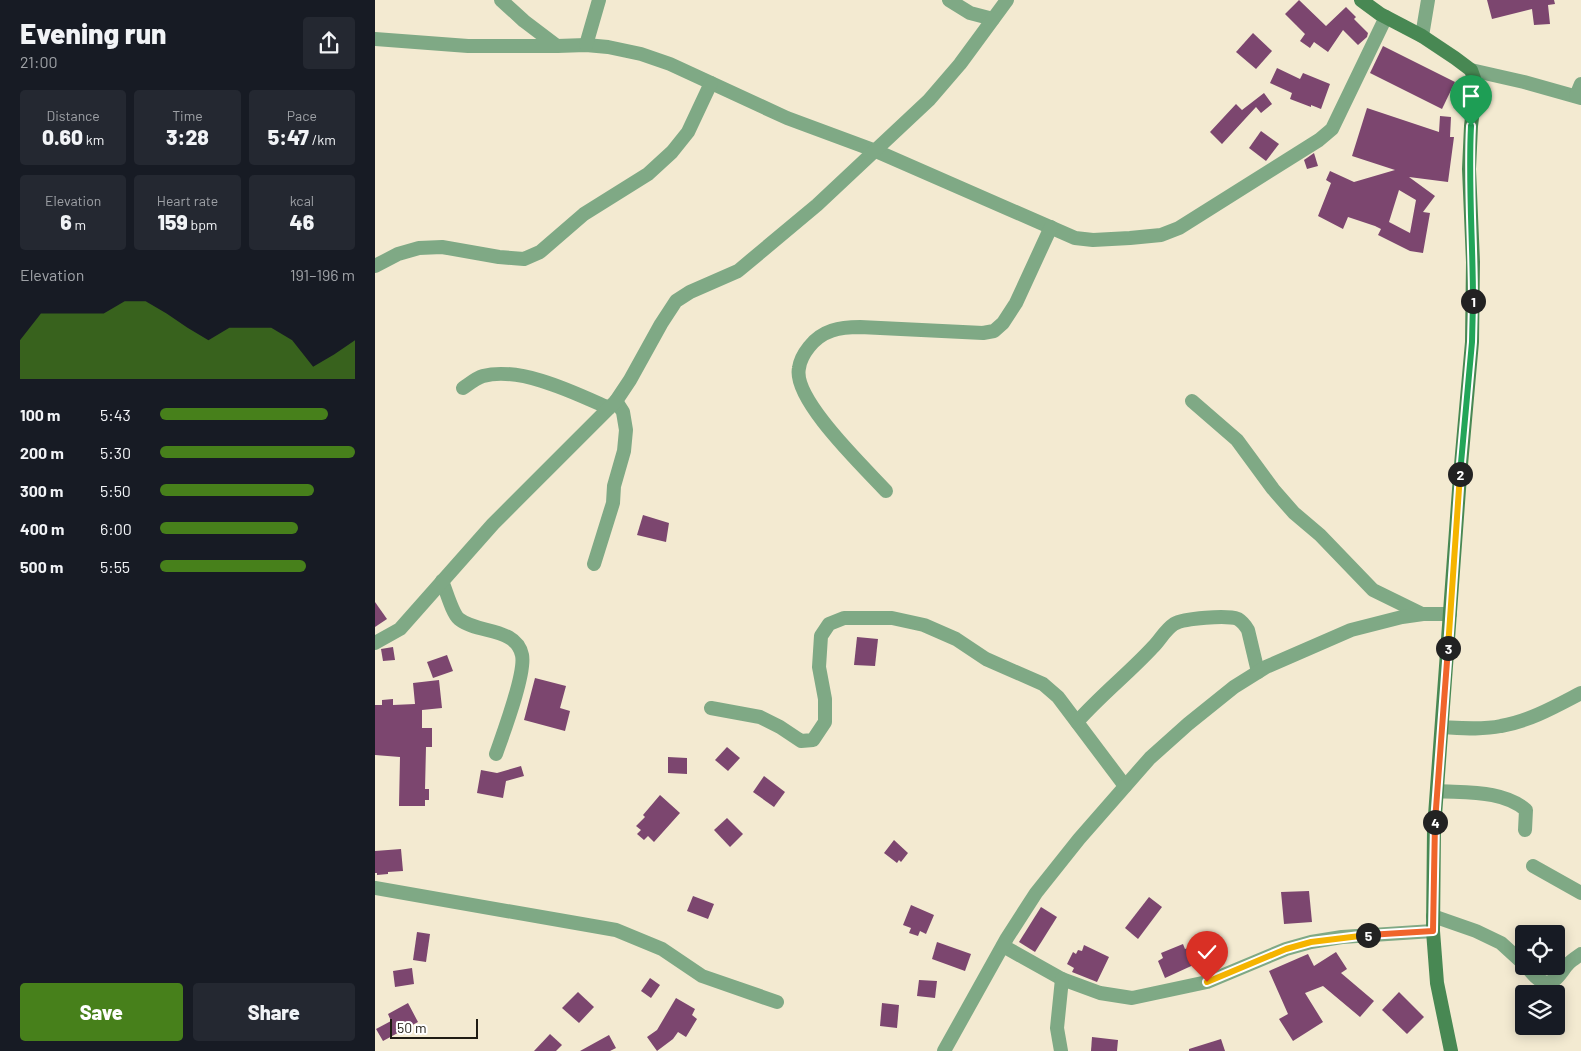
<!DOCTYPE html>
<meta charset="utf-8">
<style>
:root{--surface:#171b24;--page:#242831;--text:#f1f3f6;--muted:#9ea1a6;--accent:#47801b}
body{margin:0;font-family:Barlow,sans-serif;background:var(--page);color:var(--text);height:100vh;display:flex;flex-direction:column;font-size:19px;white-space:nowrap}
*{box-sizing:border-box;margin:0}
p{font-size:16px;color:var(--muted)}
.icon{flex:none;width:28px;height:28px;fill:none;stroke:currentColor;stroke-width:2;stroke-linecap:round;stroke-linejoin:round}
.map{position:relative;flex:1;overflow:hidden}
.drawer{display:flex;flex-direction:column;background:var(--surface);width:375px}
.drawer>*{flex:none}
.controls{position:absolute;left:1140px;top:925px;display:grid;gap:10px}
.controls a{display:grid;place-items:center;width:50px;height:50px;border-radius:5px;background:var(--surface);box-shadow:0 2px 12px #0003;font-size:25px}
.scale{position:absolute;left:15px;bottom:12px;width:88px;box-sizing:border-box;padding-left:5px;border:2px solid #1f1c13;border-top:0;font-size:14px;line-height:18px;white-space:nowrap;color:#1f1c13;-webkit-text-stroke:4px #fff;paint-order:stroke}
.pin{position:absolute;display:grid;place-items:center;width:42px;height:42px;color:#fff;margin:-51px -21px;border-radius:50% 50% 50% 0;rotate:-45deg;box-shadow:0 0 5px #0007}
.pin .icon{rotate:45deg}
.km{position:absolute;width:25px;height:25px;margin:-12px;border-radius:50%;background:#222;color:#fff;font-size:14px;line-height:25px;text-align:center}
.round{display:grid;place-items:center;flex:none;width:52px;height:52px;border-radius:5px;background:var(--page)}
.summary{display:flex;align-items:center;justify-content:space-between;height:85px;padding:0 20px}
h1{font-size:28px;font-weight:800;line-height:38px}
.stats{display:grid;grid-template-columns:repeat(3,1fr);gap:8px;height:85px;padding:5px 20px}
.stats div{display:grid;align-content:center;border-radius:5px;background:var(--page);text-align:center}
.stats b{font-size:21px;font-weight:800}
.stats small{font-size:14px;font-weight:400}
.stats p{font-size:14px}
.chart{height:140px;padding:10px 20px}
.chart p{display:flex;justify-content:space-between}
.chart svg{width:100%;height:90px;margin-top:5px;fill:var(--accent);opacity:.7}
.action{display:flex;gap:10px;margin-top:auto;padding:10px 20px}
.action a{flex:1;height:58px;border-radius:5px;background:var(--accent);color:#fff;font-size:20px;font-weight:800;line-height:58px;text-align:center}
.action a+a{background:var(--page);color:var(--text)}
ul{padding:0 20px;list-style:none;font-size:16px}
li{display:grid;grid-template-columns:80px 60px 1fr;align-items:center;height:38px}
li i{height:12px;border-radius:6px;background:var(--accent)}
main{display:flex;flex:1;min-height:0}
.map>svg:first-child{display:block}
</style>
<main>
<section class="drawer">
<div class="summary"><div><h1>Evening run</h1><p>21:00</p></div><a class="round"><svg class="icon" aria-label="share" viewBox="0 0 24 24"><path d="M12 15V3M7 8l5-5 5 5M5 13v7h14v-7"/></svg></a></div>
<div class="stats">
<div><p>Distance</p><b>0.60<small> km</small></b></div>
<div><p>Time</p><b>3:28</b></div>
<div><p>Pace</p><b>5:47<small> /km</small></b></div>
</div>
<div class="stats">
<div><p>Elevation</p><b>6<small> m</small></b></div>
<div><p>Heart rate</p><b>159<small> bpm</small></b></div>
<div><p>kcal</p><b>46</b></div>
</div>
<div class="chart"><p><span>Elevation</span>191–196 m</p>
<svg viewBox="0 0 160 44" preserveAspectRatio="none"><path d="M0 44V25L10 12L20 12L30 12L40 12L50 6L60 6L70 12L80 19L90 25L100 19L110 19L120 19L130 25L140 38L150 32L160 25V44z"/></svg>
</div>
<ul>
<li><b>100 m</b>5:43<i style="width:86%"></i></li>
<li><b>200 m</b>5:30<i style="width:100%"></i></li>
<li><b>300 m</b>5:50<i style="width:79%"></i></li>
<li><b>400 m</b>6:00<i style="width:71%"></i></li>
<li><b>500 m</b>5:55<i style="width:75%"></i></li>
</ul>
<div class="action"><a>Save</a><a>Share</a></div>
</section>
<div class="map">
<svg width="1206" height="1051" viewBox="0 0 1206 1051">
<rect width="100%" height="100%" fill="#f3ead1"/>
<g fill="#7c466f" fill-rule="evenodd">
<path d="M924,0L951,26L971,7L981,17L979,19L993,33L992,37L983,45L968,30L953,52L939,42L935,48L925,41L930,34L921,25L922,24L921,25L910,14Z"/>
<path d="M1112,0H1179L1180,4L1173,5L1175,24L1159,25L1157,9L1117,19Z"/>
<path d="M878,33L897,51L881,69L861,52Z"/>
<path d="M1008,46L1080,82L1067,109L995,73Z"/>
<path d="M902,68L925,79L928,73L955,84L946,109L936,105V107L915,99L917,93L895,83Z"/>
<path d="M889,93L897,104L886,113L881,107L847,144L835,132L861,104L867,110Z"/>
<path d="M992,108L1064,132L1065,116L1076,117L1075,137H1079L1073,182L1034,177L1060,196L1048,212L1055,213L1048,253L1035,251L1003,235L1006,229L1000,226L973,217L968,229L943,216L956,183L951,180L955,171L979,182L1020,170L977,156ZM1024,190L1041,200L1035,233L1014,222Z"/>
<path d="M886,131L904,144L891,161L874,148Z"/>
<path d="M939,153L943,166L932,169L929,160Z"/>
<path d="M268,515L294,523L291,542L262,535Z"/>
<path d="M0,602L12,619L0,627Z"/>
<path d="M482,637L503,639L500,666L479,665Z"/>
<path d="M18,647L20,660L8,661L6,649Z"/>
<path d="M72,655L78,671L58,678L52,662Z"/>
<path d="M160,678L191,686L185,708L195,711L190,731L149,720Z"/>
<path d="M64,680L67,708L47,710V728H57V747H51L50,789H54V800H50V806H24L25,757L0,755V705H7V700L18,699V705L40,704L38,683Z"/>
<path d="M352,747L365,758L353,771L340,760Z"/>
<path d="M293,757L312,758V774L293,773Z"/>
<path d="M146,766L149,776L131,781L128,798L102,793L106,770L122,773Z"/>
<path d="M389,776L410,792L399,807L378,792Z"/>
<path d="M285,795L305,813L279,842L273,836L269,840L262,834L266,830L261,826L270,817L268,815Z"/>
<path d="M352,818L368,834L355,847L339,830Z"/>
<path d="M519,840L533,853L526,862L524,860L522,863L509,853Z"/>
<path d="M26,849L28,871L13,872V874L2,875V873H0V851Z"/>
<path d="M934,891L937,922L909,924L906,892Z"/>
<path d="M318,896L339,904L333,919L312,911Z"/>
<path d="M774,897L787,907L763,939L750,928Z"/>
<path d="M536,905L559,915L551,934L545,931L543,936L534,933L536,928L528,925Z"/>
<path d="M666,907L682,917L660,952L644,942Z"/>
<path d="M42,932L55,934L51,962L38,960Z"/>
<path d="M562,942L596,954L590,971L557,959Z"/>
<path d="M808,944L810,949L818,946L825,962L790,978L783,961L788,958L786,953Z"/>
<path d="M709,945L734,957L722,982L697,972L699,968L692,964L698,952L701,954L703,950L707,951Z"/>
<path d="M961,952L972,969L966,973L999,1001L985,1017L948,986L930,993L948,1022L918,1041L904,1019L913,1014L894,971L933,954L939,966Z"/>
<path d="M37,968L39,984L20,987L18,971Z"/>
<path d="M275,978L285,985L276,998L266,991Z"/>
<path d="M544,980L562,981L560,998L542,996Z"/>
<path d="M203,992L219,1007L204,1023L187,1008Z"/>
<path d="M1024,992L1049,1017L1032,1034L1007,1010Z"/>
<path d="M301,998L320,1009L317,1015L322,1019L311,1037L303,1032L298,1039L282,1051L272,1037L282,1030Z"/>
<path d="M33,1003L43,1022L8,1041L1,1029L16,1021L13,1014Z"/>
<path d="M507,1003L524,1005L522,1028L505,1026Z"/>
<path d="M175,1034L187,1045L181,1051H159Z"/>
<path d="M234,1035L241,1048L235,1051H205Z"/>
<path d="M717,1037L743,1040L742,1051H716Z"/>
<path d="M846,1039L850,1051H814V1049Z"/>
</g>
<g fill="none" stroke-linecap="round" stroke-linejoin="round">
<g stroke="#7fa985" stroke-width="14">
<path d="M126,0L149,21L182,46"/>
<path d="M574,0L595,13L618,19"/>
<path d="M1047,36L1053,0"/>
<path d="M0,39L93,46H182L211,45L233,47L266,54L295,64L412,118L501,151L700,238L718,240L755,238L786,235L804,228L944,140L957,129L1011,17"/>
<path d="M211,45L224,0"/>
<path d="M1096,70L1149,82L1206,98"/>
<path d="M1201,96L1206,84"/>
<path d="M0,266L23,254L44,248L67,247L124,257L149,259L165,252L209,214L273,174L297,152L313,132L336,83"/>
<path d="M88,388C94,384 101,378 108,376C146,366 200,393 234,408"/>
<path d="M817,401L862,440L898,489L919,513L945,535L998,590L1047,614"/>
<path d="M511,491C490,468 417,399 424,368C425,361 430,352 434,347C447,330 465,327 485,327L608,333L619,331L628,323L641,303L676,227"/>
<path d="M219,564L238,503L239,486L249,451L251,430L248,412L241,401"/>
<path d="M67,581C71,590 77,613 84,619C103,634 141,627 147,655C151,673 128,734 121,754"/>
<path d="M0,643L25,629L118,524L241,401L255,380L286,324L301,301L315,292L363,271L442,205L554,100L585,64L632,0"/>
<path d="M336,708L385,717L405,727L426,741L438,740L450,722V699L444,667L446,636L454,624L469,618H517L549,625L581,639L611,659L668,684L683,697L750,786"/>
<path d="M702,722C726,695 754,673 778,647C785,640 790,630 799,624C809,618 852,615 863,619C868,622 870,625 873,630L883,672"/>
<path d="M1067,727C1086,728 1107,730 1126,726C1155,721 1181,706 1206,693"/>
<path d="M1062,791C1092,793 1128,790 1151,810L1150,830"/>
<path d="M1158,866L1206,893"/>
<path d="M0,888L241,930L287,949L327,976L402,1002"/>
<path d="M1058,916L1101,931L1126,943L1149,964"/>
<path d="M628,946L687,979L725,993L757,998L832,982L911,949L936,942L967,937L1058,931"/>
<path d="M1151,966C1156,972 1162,980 1169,982C1180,986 1187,970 1193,964C1197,960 1202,957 1206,954"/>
<path d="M569,1051L632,938L661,893L704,839L775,758L813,724L859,687L891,667L976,630L1027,617L1048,614H1075"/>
<path d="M686,1051L682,1028L687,979"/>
</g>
<path stroke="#488853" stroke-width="14" d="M986,0L1005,14L1047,36L1080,58L1096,70L1101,84L1096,126L1094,169L1098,262L1097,342L1085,476L1059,829L1058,931L1062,983L1076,1051"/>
</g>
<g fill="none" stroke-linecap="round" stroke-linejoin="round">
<defs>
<path id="split-1" d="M1096,126C1093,185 1098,242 1098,301"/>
<path id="split-2" d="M1085,474L1097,342L1098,301"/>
<path id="split-3" d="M1073,648L1085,474"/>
<path id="split-4" d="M1060,822L1073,648"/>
<path id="split-5" d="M993,935L1058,931L1060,822"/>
<path id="split-6" d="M832,982L911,949L936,942L993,935"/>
</defs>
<use href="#split-1" stroke="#fff" stroke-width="10"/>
<use href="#split-2" stroke="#fff" stroke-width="10"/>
<use href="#split-3" stroke="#fff" stroke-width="10"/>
<use href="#split-4" stroke="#fff" stroke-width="10"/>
<use href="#split-5" stroke="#fff" stroke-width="10"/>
<use href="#split-6" stroke="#fff" stroke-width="10"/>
<use href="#split-1" stroke="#22a559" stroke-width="6"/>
<use href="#split-2" stroke="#22a559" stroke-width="6"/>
<use href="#split-3" stroke="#f5b400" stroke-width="6"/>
<use href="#split-4" stroke="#f0652b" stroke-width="6"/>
<use href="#split-5" stroke="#f0652b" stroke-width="6"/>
<use href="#split-6" stroke="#f5b400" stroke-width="6"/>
</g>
</svg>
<div class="controls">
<a><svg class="icon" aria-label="locate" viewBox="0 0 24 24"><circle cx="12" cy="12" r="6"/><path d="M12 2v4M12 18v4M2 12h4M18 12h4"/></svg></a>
<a><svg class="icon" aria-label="layers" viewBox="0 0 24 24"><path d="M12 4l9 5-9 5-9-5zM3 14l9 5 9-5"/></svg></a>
</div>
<div class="scale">50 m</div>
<div class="pin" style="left:1096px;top:126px;background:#1e9e55"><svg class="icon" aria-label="arrive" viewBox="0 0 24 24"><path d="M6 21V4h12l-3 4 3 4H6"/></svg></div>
<div class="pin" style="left:832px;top:982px;background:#d93025"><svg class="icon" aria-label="check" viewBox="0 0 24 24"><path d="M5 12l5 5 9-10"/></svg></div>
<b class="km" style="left:1098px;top:301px">1</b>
<b class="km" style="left:1085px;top:474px">2</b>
<b class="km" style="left:1073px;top:648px">3</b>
<b class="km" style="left:1060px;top:822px">4</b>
<b class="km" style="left:993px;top:935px">5</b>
</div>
</main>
